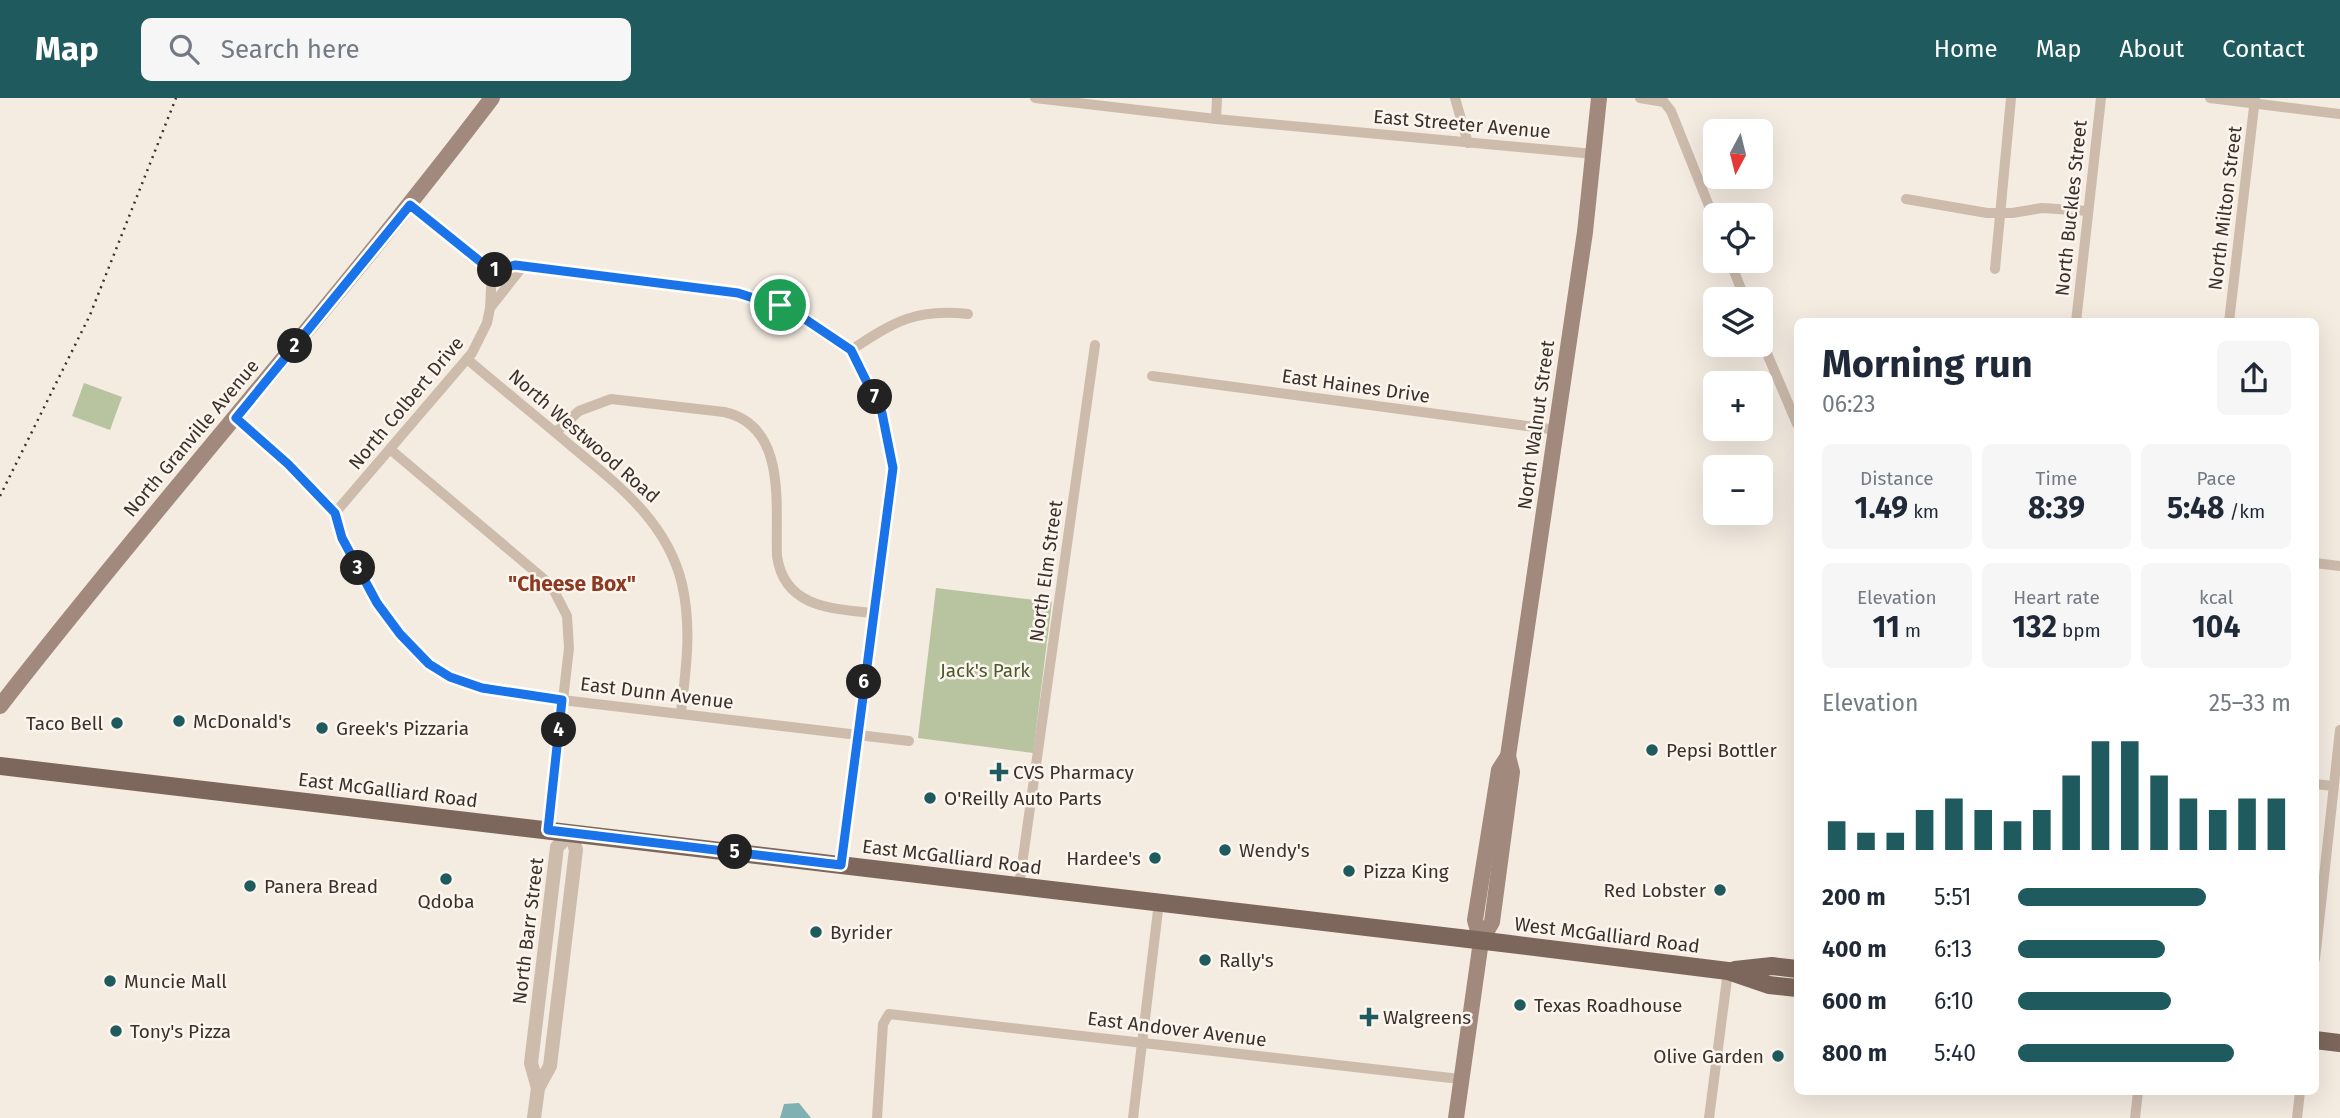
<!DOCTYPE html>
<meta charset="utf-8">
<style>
:root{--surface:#fff;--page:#f6f6f7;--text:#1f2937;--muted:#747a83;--accent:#1f5a5e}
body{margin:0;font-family:"Fira Sans",sans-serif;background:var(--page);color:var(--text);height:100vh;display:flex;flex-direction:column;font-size:26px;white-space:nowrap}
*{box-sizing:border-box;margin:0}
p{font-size:23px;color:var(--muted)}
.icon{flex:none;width:38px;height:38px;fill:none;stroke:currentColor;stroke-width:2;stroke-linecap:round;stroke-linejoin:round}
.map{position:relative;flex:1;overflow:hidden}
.drawer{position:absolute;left:1794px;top:220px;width:525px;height:777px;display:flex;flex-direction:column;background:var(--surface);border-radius:10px;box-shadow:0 7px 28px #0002}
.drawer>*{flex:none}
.needle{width:46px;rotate:187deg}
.buttons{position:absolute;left:1703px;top:21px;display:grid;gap:14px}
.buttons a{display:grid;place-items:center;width:70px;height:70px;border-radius:10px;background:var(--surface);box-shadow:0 7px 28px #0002;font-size:35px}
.pin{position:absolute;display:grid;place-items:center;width:60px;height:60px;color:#fff;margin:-30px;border:4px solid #fff;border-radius:50%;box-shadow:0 2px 7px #0007}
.km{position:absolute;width:35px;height:35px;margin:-18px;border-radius:50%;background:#222;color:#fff;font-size:19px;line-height:35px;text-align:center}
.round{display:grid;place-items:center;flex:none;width:74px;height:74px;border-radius:10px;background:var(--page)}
.summary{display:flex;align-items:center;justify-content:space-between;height:119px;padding:0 28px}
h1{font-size:38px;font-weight:700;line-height:52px}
.stats{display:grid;grid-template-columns:repeat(3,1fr);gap:10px;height:119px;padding:7px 28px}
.stats div{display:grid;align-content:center;border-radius:10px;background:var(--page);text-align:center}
.stats b{font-size:30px;font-weight:700}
.stats small{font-size:19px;font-weight:400}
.stats p{font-size:19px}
.chart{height:196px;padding:14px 28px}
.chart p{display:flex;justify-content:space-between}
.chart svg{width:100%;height:126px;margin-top:7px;stroke:var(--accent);stroke-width:6}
ul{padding:0 28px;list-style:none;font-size:23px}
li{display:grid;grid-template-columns:112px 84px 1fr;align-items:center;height:52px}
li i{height:18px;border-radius:9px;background:var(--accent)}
header{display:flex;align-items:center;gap:42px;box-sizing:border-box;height:98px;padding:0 35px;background:var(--accent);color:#fff}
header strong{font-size:33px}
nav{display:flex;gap:38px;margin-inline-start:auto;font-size:24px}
.search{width:490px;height:63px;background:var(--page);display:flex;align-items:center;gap:18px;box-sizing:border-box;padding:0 24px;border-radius:10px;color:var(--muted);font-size:26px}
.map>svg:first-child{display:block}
</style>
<header>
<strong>Map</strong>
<div class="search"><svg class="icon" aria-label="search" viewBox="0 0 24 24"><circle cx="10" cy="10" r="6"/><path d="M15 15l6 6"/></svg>Search here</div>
<nav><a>Home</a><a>Map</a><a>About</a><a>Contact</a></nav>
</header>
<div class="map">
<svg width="2340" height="1020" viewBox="0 0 2340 1020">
<rect width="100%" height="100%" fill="#f4ebe1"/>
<g fill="#b8c4a0">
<path d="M84,285L122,299L110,332L72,318Z"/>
<path d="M936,490L1052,504L1033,655L918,640Z"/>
</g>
<path fill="#7fb0b2" d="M799,1005L811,1020H780L784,1006Z"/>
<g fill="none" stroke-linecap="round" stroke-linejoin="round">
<g stroke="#cdbbac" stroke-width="10">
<path d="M1035,0L1216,21L1594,56"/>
<path d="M1455,0L1468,45"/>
<path d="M1640,0L1664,4L1671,13L1715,123"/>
<path d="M2210,0L2340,16"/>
<path d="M1216,21L1217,0"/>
<path d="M1906,101L1987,115H2012L2042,110L2088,113"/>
<path d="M410,107L492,173L515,167L738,195L793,213L851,252L882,315L893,370L841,767"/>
<path d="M1730,163L1745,201"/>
<path d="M1995,171L2011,0"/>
<path d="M490,210L492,173"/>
<path d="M2076,224L2101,0"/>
<path d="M2229,224L2255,0"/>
<path d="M1760,239L1797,326"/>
<path d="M851,252C894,224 915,210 968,216"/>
<path d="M467,261C501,290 536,318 570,347C617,386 667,423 682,486C692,530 686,571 681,614"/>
<path d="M1152,278L1557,332"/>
<path d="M236,320L288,366L335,415L342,440L387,521L429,566L450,579L482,590L562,602L909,643"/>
<path d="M556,334L579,313L611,301L724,314C788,328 775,408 777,458C784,509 831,511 873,515"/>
<path d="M391,352L551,487L567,518L569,550L548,732"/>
<path d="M335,415L472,255L487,225L490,210L523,168"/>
<path d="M2315,465L2340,468"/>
<path d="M2315,686L2333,688"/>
<path d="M1019,788L1095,247"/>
<path d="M2315,861L2340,632"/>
<path d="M877,1020L883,926L889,916L1460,981"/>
<path d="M1133,1020L1159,804"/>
<path d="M1709,1020L1728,873"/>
<path d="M2135,1020L2138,994"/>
<path d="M2297,1020L2300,994"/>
</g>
<g stroke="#cdbbac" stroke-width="14">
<path d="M538,990L531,965L557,749L571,735"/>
<path d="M534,1020L538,990L550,968L576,752L571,735"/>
</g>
<g stroke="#a18a7d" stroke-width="16">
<path d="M0,608C160,402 334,208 492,0"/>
<path d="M1481,843L1475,822L1499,672L1508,658"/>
<path d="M1456,1020L1481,843L1492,824L1512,674L1508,658L1585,134L1599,0"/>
</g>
<g stroke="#7d675c" stroke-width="18">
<path d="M0,668L1502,845L1728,873L1769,887L1797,890"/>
<path d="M1735,872L1772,868L1797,871"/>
<path d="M2315,942L2340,945"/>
</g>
<path stroke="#3b302b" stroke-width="2.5" stroke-dasharray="2 5" stroke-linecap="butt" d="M0,398L90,217L176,0"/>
</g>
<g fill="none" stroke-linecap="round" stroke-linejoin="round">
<defs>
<path id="route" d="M410,107L492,173L515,167L738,195L793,213L851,252L882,315L893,370L841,767L548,732L562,602L482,590L450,579L429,566L400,536L377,505L342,440L335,415L288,366L236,320Z"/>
</defs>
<use href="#route" stroke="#fff" stroke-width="14"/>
<use href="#route" stroke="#1a73e8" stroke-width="9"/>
</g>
<g fill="#1f5a5e" stroke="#fbf5ee" stroke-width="2.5">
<circle cx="179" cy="623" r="7"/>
<circle cx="117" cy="625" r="7"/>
<circle cx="322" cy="630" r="7"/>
<circle cx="1652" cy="652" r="7"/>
<path d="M995.5 663.5h7v7h7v7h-7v7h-7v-7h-7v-7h7z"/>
<circle cx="930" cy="700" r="7"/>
<circle cx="1225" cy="752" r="7"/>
<circle cx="1155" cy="760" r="7"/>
<circle cx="1349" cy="773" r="7"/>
<circle cx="446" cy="781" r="7"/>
<circle cx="250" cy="788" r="7"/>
<circle cx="1720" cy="792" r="7"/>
<circle cx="816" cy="834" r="7"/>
<circle cx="1205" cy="862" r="7"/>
<circle cx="110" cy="883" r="7"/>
<circle cx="1520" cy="907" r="7"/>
<path d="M1365.5 908.5h7v7h7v7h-7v7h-7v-7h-7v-7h7z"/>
<circle cx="116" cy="933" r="7"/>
<circle cx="1778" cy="958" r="7"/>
</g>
<g text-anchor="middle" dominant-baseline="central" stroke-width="5" stroke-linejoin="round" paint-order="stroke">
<g font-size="19" fill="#3b302b" stroke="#fbf5ee">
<text transform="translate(1462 26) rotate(5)">East Streeter Avenue</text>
<text transform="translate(2071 110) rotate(-84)">North Buckles Street</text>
<text transform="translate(2225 110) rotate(-83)">North Milton Street</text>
<text transform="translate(1356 288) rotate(8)">East Haines Drive</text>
<text transform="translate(406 305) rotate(-50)">North Colbert Drive</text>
<text transform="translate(1536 327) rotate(-82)">North Walnut Street</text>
<text transform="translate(584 338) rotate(41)">North Westwood Road</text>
<text transform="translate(191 340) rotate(-50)">North Granville Avenue</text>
<text transform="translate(1046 473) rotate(-82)">North Elm Street</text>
<text transform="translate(657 595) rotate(7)">East Dunn Avenue</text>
<text transform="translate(388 692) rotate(7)">East McGalliard Road</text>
<text transform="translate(952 759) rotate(7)">East McGalliard Road</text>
<text transform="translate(528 833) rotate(-83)">North Barr Street</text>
<text transform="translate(1607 837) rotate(7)">West McGalliard Road</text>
<text transform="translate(1177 931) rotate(7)">East Andover Avenue</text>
</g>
<g font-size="19" fill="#4a5a2e" stroke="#fbf5ee">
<text x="985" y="572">Jack's Park</text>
</g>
<g font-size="19" fill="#3b302b" stroke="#fbf5ee" text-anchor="start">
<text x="193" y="623">McDonald's</text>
<text x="103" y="625" text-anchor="end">Taco Bell</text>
<text x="336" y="630">Greek's Pizzaria</text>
<text x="1666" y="652">Pepsi Bottler</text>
<text x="1013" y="674">CVS Pharmacy</text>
<text x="944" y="700">O'Reilly Auto Parts</text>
<text x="1239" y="752">Wendy's</text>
<text x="1141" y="760" text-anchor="end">Hardee's</text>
<text x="1363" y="773">Pizza King</text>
<text x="264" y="788">Panera Bread</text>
<text x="1706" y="792" text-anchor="end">Red Lobster</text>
<text x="446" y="803" text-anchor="middle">Qdoba</text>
<text x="830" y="834">Byrider</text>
<text x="1219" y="862">Rally's</text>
<text x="124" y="883">Muncie Mall</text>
<text x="1534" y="907">Texas Roadhouse</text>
<text x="1383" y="919">Walgreens</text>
<text x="130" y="933">Tony's Pizza</text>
<text x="1764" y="958" text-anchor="end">Olive Garden</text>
</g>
<g font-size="21" font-weight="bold" fill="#8c3b22" stroke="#fbf5ee">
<text x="572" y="486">"Cheese Box"</text>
</g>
</g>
</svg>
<div class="buttons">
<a><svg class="needle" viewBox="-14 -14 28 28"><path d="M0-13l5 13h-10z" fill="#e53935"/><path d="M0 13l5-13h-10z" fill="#747a83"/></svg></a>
<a><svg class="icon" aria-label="locate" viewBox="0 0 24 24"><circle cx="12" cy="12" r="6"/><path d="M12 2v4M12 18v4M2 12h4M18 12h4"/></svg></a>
<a><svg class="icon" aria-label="layers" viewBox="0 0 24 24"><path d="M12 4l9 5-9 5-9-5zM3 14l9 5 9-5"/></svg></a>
<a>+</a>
<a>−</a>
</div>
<div class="pin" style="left:780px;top:207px;background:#1e9e55"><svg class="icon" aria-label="arrive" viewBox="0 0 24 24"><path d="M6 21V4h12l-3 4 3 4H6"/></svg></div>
<b class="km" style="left:495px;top:172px">1</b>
<b class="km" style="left:295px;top:248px">2</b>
<b class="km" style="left:358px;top:470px">3</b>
<b class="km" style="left:559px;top:632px">4</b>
<b class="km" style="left:735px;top:754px">5</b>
<b class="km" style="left:864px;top:584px">6</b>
<b class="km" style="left:875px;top:299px">7</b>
<section class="drawer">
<div class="summary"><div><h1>Morning run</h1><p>06:23</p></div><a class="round"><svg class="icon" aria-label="share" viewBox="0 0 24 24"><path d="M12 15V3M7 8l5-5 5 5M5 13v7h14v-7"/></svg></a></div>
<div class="stats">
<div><p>Distance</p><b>1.49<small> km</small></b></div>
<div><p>Time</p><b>8:39</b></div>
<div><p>Pace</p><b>5:48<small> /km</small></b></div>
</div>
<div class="stats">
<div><p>Elevation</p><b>11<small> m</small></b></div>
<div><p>Heart rate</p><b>132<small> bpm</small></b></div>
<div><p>kcal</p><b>104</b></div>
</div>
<div class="chart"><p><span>Elevation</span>25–33 m</p>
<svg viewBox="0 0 160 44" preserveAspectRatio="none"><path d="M5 44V34M15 44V38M25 44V38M35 44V30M45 44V26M55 44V30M65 44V34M75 44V30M85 44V18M95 44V6M105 44V6M115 44V18M125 44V26M135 44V30M145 44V26M155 44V26"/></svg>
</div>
<ul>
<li><b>200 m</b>5:51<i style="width:69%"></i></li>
<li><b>400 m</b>6:13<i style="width:54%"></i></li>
<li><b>600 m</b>6:10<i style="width:56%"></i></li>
<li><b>800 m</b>5:40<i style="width:79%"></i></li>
</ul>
</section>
</div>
